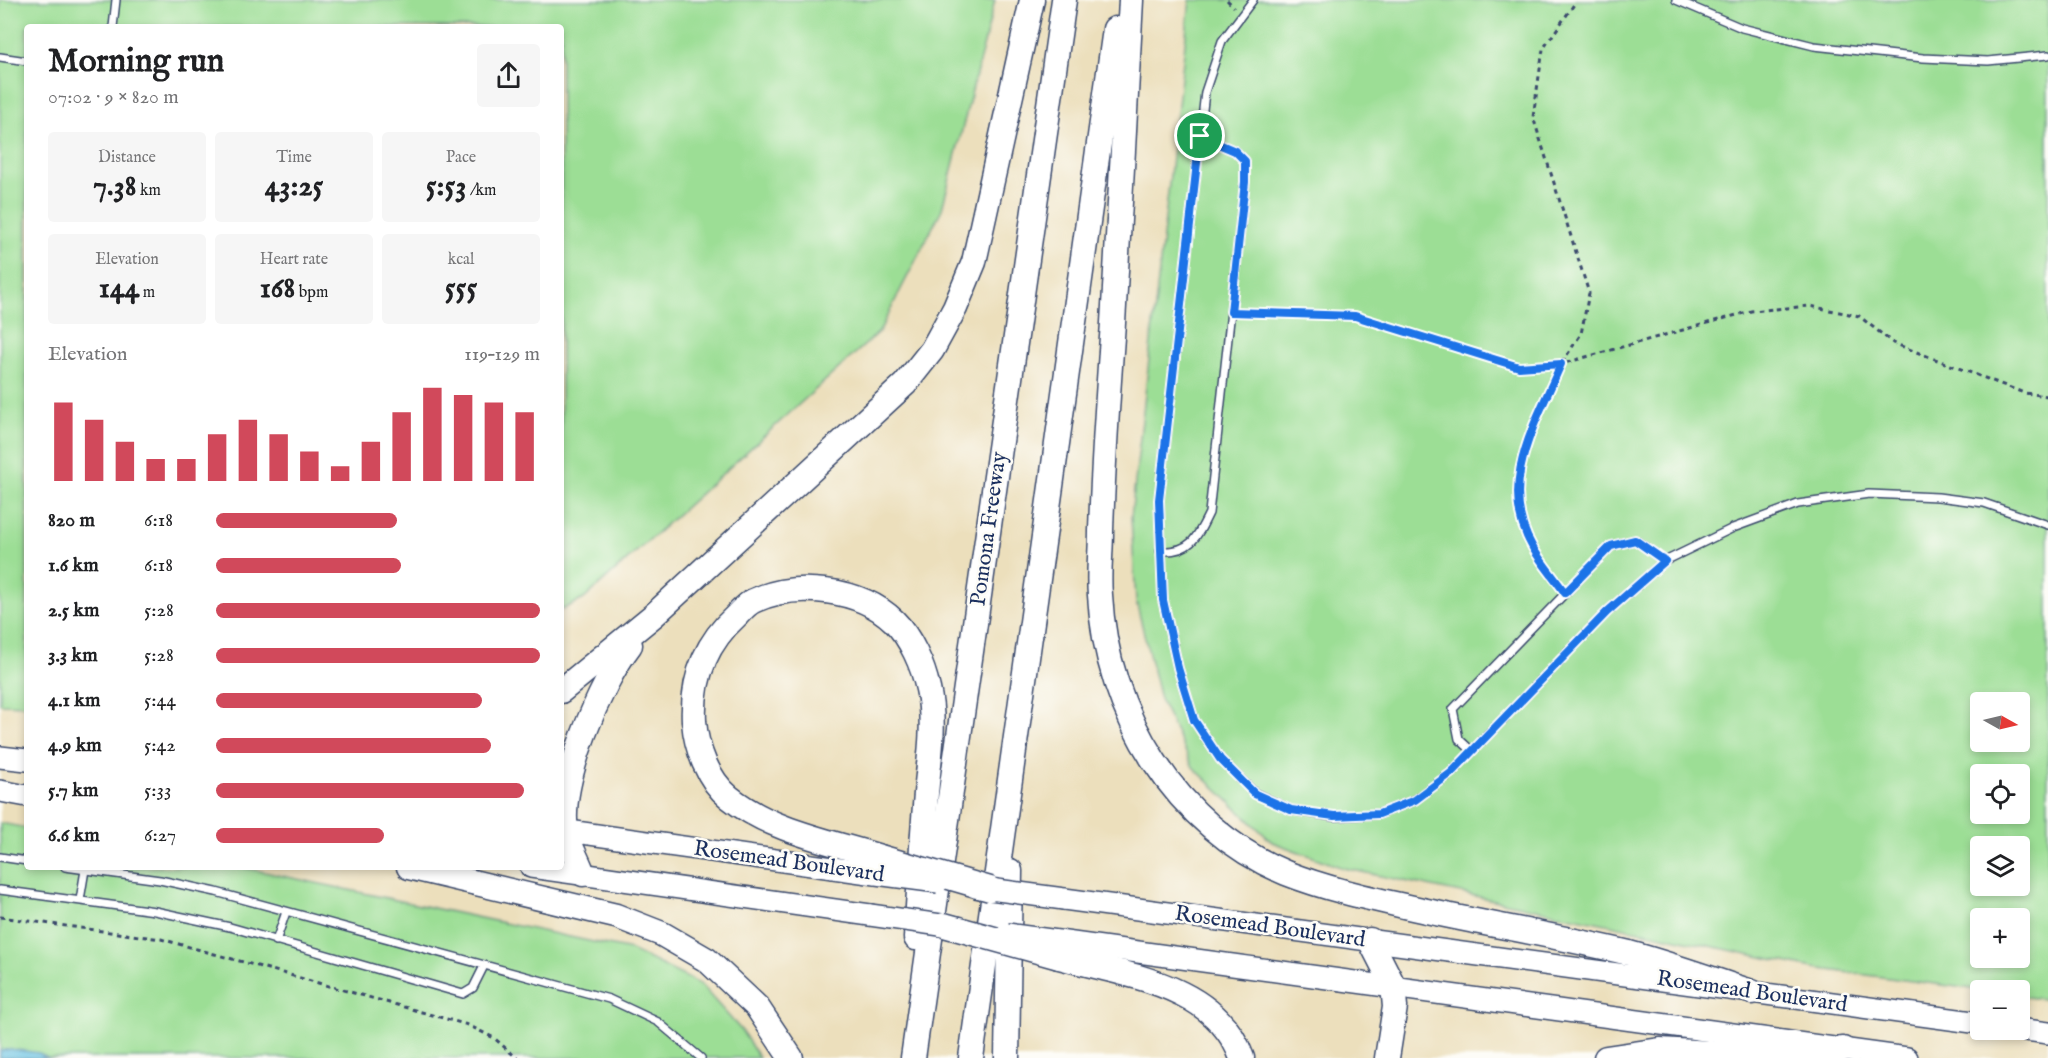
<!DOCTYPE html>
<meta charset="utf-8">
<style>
:root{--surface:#fff;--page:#f6f6f6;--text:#202124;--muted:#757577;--accent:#d1495b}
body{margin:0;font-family:"IM FELL English",serif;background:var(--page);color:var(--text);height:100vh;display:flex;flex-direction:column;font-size:22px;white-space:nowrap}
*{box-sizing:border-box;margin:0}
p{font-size:20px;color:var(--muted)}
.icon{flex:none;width:33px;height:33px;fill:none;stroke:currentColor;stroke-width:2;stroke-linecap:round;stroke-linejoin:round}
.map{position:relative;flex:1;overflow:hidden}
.details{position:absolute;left:24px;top:24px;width:540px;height:846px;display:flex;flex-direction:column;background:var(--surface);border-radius:6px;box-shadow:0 3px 9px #0003}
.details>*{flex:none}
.needle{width:39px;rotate:98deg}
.tools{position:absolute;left:1970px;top:692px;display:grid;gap:12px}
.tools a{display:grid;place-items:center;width:60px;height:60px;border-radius:6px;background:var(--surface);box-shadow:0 3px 9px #0003;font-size:30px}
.pin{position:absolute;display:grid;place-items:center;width:51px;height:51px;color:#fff;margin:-26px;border:3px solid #fff;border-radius:50%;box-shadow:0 2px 6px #0007}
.round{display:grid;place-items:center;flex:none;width:63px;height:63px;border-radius:6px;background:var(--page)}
.overview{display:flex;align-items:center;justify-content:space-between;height:102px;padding:0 24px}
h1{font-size:33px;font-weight:700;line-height:45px}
.metrics{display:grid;grid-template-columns:repeat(3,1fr);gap:9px;height:102px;padding:6px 24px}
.metrics div{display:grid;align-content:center;border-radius:6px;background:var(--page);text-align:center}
.metrics b{font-size:30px;font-weight:700}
.metrics small{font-size:16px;font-weight:400}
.metrics p{font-size:16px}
.chart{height:168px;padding:12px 24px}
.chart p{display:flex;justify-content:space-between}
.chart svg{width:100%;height:108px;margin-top:6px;stroke:var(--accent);stroke-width:6}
ul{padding:0 24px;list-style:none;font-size:20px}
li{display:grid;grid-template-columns:96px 72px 1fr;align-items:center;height:45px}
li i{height:15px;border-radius:8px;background:var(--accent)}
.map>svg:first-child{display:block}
</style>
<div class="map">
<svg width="2048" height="1058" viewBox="0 0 2048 1058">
<rect width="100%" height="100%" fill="#fdfcf7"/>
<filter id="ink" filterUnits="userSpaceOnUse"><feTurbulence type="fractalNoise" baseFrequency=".0167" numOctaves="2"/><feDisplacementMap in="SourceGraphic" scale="12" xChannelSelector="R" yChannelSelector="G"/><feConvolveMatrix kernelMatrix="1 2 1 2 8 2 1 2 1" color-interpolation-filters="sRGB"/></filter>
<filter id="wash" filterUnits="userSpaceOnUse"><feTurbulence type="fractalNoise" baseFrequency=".008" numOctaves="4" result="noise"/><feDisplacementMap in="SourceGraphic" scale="24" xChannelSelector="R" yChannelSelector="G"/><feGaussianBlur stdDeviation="1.35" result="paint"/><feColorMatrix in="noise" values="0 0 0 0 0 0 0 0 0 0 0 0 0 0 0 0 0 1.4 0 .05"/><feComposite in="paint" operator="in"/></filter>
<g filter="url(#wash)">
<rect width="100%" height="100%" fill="#ecdfbc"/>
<g fill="#9cde95" stroke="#5c867a" stroke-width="1.5" fill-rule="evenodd">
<path d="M0,0H995L942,209L879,332L584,599L561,610V27H27V705L0,704Z"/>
<path d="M1190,0H2048V1000L2019,996V990H1980L1813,968L1343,868L1272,842L1193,767L1160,699L1136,601L1131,517ZM1980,702H2019V741H1980ZM1980,774H2019V813H1980ZM1980,846H2019V885H1980ZM1980,918H2019V957H1980Z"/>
<path d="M0,823L27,828V867H241L631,950L700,984L742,1031L759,1058H0Z"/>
</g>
<path fill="#63c1e2" stroke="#3f78a0" stroke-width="1.5" d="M10,1049L39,1053L47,1058H0V1051Z"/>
</g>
<g filter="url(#ink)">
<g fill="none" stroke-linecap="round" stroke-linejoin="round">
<defs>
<g id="service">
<path d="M1253,0L1222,41L1205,92L1159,500L1163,600L1178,668L1194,720L1220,759L1255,793L1291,810L1334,817L1379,814L1415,800L1451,773L1607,612L1665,561L1733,528L1798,504L1869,494L1938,497L1984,503L2048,525"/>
<path d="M1676,0L1742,28L1814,46L1923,58L1988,61L2048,55"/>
<path d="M113,27L116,0"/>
<path d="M0,57L27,61"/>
<path d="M1160,551C1190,553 1197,538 1209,513L1245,182V161L1235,151L1200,136"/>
<path d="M1472,751L1459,739L1453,709L1611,546L1635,540L1665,561"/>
<path d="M0,857L27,861"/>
<path d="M65,867L160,880L216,892L609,999L658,1022L701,1058"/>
<path d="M0,890L155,911L230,927L463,994L473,988L484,966"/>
<path d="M80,900L85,870"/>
<path d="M276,941L286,912"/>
</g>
<g id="primary">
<path d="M0,757L27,760"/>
<path d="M0,791L27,796"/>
<path d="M561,830L876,874"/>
<path d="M531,867L870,915"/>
<path d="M1064,899L1980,1023"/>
<path d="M1058,941L1907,1058"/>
<path d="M2019,1029L2048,1033"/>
</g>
<g id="motorway">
<path d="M1131,0C1125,108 1120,215 1113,323C1108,392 1103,461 1101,531C1101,552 1098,574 1100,595C1106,713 1176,827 1286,873C1324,888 1364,897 1404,906C1478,923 1554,935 1629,953C1670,964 1711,979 1752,992"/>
<path d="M561,691L654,615L905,384L932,350L955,308L974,262L1032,0"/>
<path d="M880,857C829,841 771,831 729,797C708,780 696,748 694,721C692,680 705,644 736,616C741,611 747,604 753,601C795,581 860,588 894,621C911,638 923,666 928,689C936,722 929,761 926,793C922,842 919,890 916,938"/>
<path d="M409,867L616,916L662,934L707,960L757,1007L791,1058"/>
<path d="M583,874C578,860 569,845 566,831C558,782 600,684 630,645"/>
<path d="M1370,940L1393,985L1395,1007L1387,1058"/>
<path d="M1059,957C1125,975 1216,984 1242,1058"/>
<path d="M913,1058L1064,0"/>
<path d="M971,1058L1115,29"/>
<path d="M1007,1058L1010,871"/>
<path d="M1606,1058L1660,1050L1778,1057L1843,1049"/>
</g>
</defs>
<use href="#service" stroke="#3a496c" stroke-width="10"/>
<use href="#primary" stroke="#3a496c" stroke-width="24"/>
<use href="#motorway" stroke="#3a496c" stroke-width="27"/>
<g stroke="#3a496c" stroke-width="3" stroke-dasharray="4.5 4.5" stroke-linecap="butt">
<path d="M1227,0L1234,7"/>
<path d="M1242,313L1355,316L1519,367L1561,364L1751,311L1810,306L1859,316L1893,343L2024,393L2048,396"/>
<path d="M1559,585L1532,547L1517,508L1520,460L1561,364L1581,334L1589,293L1533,117L1543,49L1575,3"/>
<path d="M0,917L161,939L468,1025L494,1038L517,1058"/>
</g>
<use href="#service" stroke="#fff" stroke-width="7"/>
<use href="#primary" stroke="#fff" stroke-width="21"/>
<use href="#motorway" stroke="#fff" stroke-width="24"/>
<defs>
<g id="primary-bridge">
<path d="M876,874L938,882"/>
<path d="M975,887L1064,899"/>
<path d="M870,915L962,928"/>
<path d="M1007,934L1058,941"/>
</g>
<g id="motorway-bridge">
<path d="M880,857L990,889"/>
<path d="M944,925L1059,957"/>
</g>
</defs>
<use href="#primary-bridge" stroke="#3a496c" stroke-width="24" stroke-linecap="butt"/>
<use href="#motorway-bridge" stroke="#3a496c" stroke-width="27" stroke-linecap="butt"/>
<use href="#primary-bridge" stroke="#fff" stroke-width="21"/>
<use href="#motorway-bridge" stroke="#fff" stroke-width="24"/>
</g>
</g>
<g fill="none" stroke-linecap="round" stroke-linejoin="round" filter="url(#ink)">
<defs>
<path id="route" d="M1200,136L1235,151L1245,161V182L1231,312L1355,316L1519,367L1561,364C1536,423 1496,485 1533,548C1542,564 1555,578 1565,593L1611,546L1635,540L1665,561L1607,612L1451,773L1415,800L1379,814L1334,816L1291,810L1255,794L1220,759L1194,720L1178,668L1163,600L1159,500Z"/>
</defs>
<use href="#route" stroke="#fff" stroke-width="12"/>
<use href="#route" stroke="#1a73e8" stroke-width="8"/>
</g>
<g text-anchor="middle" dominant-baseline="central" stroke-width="5" stroke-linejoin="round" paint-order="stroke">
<g font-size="22" fill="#1b2f5e" stroke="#fdfcf7">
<text transform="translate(989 529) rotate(-82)">Pomona Freeway</text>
<text transform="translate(789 862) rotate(8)">Rosemead Boulevard</text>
<text transform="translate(1270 927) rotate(8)">Rosemead Boulevard</text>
<text transform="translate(1752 992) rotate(8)">Rosemead Boulevard</text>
</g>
</g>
</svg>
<div class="tools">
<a><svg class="needle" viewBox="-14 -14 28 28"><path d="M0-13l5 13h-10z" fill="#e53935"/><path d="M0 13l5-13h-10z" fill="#757577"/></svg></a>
<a><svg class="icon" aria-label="locate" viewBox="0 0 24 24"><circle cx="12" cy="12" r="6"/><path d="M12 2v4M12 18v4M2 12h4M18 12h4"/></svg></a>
<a><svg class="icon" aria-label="layers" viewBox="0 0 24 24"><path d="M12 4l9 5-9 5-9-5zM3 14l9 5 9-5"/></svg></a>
<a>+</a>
<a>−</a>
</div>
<div class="pin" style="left:1200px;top:136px;background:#1e9e55"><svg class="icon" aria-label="arrive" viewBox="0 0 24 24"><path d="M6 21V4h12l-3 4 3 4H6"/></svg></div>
<section class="details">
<div class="overview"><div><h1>Morning run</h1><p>07:02 · 9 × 820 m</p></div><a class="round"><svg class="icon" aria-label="share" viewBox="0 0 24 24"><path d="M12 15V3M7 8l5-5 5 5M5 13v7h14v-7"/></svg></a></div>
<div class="metrics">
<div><p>Distance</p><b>7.38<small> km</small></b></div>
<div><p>Time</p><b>43:25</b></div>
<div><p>Pace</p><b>5:53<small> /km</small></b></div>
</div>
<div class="metrics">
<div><p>Elevation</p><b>144<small> m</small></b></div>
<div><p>Heart rate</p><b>168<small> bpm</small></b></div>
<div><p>kcal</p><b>555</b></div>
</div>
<div class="chart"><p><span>Elevation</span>119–129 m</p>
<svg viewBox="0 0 160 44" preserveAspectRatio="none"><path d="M5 44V12M15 44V19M25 44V28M35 44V35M45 44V35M55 44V25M65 44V19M75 44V25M85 44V32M95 44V38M105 44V28M115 44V16M125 44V6M135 44V9M145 44V12M155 44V16"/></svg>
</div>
<ul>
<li><b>820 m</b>6:18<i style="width:56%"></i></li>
<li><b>1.6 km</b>6:18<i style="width:57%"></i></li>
<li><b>2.5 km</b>5:28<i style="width:100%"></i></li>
<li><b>3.3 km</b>5:28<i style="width:100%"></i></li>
<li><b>4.1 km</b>5:44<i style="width:82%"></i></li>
<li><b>4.9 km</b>5:42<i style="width:85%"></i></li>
<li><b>5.7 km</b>5:33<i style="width:95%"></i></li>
<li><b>6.6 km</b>6:27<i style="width:52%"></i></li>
</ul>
</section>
</div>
